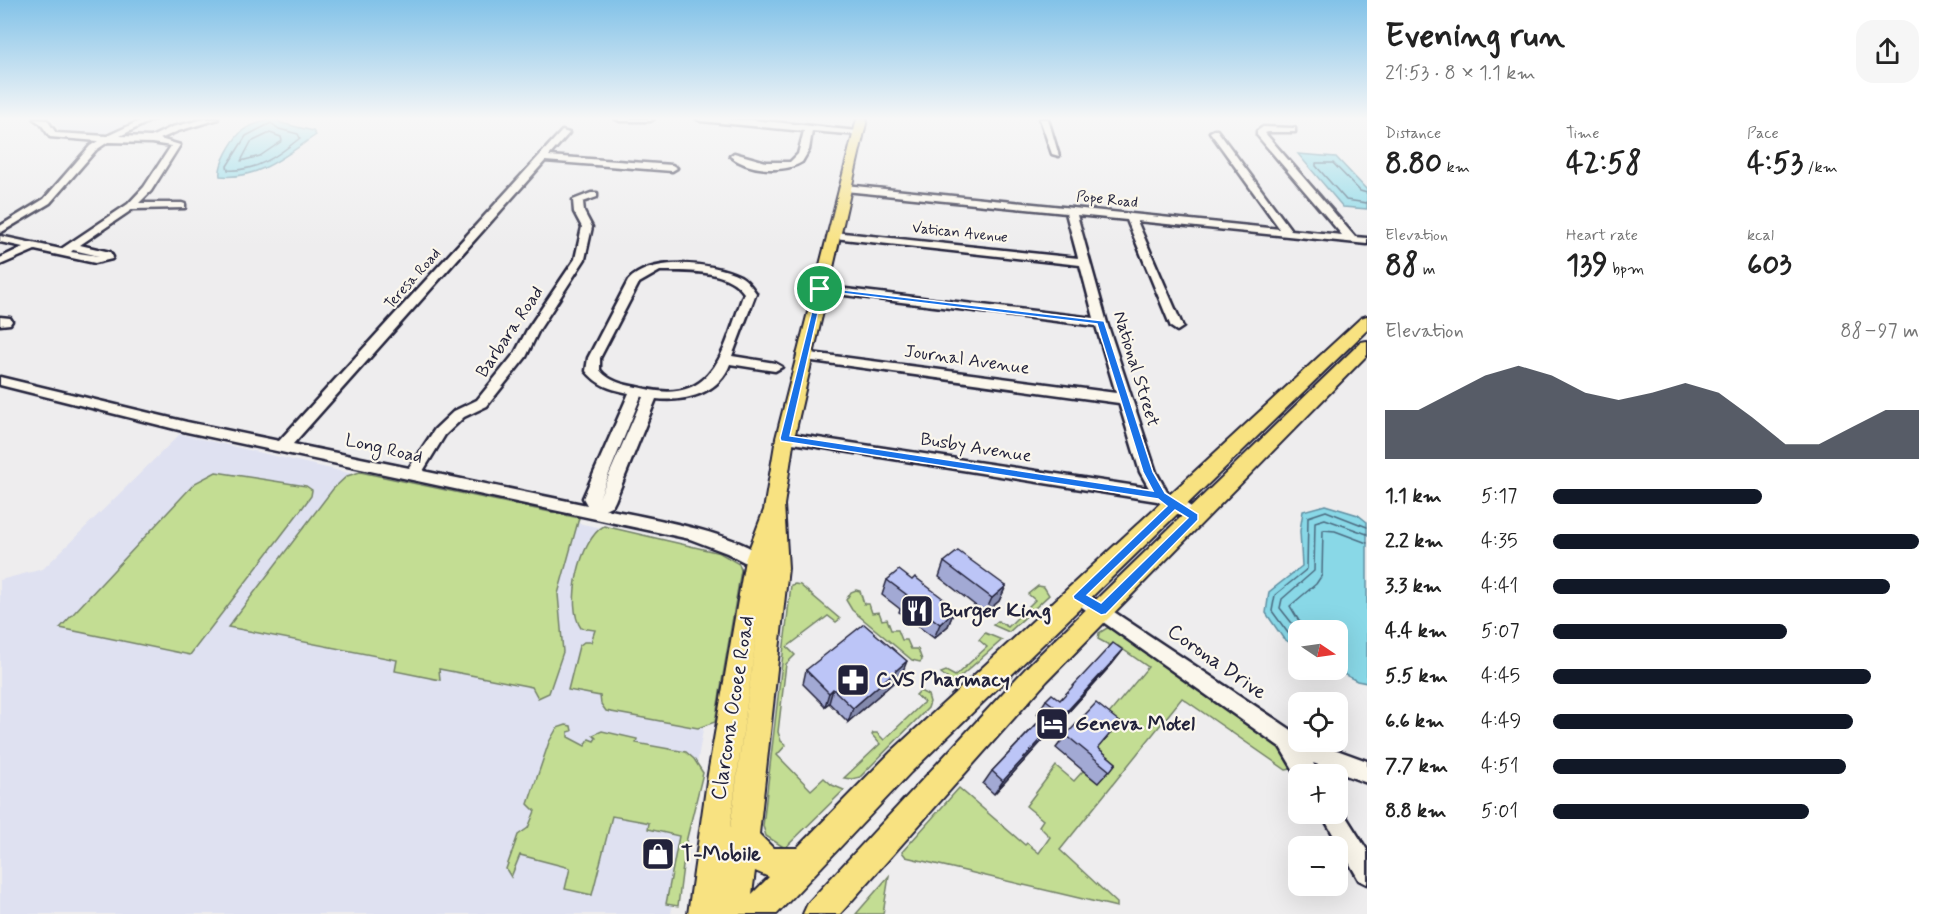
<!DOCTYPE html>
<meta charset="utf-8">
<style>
:root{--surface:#fff;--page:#f6f6f6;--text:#222;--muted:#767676;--accent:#111827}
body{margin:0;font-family:Mynerve,sans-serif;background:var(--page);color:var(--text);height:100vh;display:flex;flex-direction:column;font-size:22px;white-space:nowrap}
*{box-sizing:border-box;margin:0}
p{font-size:20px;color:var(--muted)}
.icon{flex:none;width:33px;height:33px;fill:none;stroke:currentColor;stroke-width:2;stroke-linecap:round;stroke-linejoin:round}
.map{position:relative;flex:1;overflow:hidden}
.side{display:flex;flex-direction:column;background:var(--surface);width:570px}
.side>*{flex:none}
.needle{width:39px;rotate:103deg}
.controls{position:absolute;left:1288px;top:620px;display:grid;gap:12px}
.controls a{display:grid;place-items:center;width:60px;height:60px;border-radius:12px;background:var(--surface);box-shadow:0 6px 24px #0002;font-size:30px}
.pin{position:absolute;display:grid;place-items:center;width:51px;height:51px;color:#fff;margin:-26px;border:3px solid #fff;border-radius:50%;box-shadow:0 2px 6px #0007}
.round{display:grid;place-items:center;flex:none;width:63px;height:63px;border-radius:18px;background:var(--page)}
.overview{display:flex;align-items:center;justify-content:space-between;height:102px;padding:0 18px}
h1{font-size:33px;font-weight:700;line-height:45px}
.stats{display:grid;grid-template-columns:repeat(3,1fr);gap:9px;height:102px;padding:6px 18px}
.stats div{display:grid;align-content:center}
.stats b{font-size:30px;font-weight:700}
.stats small{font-size:16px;font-weight:400}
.stats p{font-size:16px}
.chart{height:168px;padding:12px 18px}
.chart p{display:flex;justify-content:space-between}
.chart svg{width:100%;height:108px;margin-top:6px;fill:var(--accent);opacity:.7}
ul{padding:0 18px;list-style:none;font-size:20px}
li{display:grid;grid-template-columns:96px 72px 1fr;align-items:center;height:45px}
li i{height:15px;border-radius:8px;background:var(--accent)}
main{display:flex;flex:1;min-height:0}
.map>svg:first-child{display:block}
</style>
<main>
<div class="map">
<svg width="1367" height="914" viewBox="0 0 1367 914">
<rect width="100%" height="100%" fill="#eeedee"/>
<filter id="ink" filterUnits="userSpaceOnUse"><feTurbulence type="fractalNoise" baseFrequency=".0167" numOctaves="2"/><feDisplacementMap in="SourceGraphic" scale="12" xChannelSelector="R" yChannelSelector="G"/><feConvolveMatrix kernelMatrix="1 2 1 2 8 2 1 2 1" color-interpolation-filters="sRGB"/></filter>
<g filter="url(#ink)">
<g fill="#dfe1f1">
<path d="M52,119H141L97,137L66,134L61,131Z"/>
<path d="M180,434L491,506L684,544L715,554L704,724L671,914H0V580L43,569Z"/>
</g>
<g fill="#c3dd93" stroke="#728067" stroke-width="1.5">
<path d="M216,472L306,486L312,490L311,496L303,507L190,655L60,628L195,483Z"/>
<path d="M360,472L579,518L558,594L563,652L549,693L538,698L532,687L439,669L440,680L395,671L397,660L228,627L333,489L347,476Z"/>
<path d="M604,526L720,553L739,564L741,570L715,722L698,728L606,711L601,704L600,696L568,690L579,646L584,642H591L595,630L581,628C565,605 580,539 604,526Z"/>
<path d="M795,584L800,585L840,619L836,622L828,616L787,647L795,655L786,664L778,732L781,741L786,745L777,755L811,790L824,778L832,785L844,790L785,848L766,836L763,826L791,585Z"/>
<path d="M1038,586L1044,587L1049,595L1009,632L993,625L998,621L1008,627L1035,600L1028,594Z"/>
<path d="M856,590L860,591L864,604H869L872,613L879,612L882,620L887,619L891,630H898L902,640H907L911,649H918L922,660L920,662L912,660L852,610L846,600L851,592Z"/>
<path d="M1107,628L1123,632L1290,754L1292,769L1286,770L1182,698L1060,850L1117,903V907L906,857L902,852L959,788L1025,845L1027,843L1039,853L1050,837L1039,826L1043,820L1026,806L1056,766L1074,781L1083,771L1098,783L1087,761L1098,727L1148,667L1118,646L1109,645L1098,639L1099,633Z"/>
<path d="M985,633L1002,640L953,683L941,673L946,671L955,676L987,647L979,640Z"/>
<path d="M920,691L928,695L930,702L928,708L860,777L852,779L844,778L880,744L872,735L873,733H877L884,740L924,702L916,695Z"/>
<path d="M566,725L571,726L572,731L568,732V737L585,746L589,739L594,741L596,738L593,735L602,731L637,739L636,743L686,752L694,759L703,773L686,842L678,906L666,904L679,836L648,829L649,823L645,822L612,816L592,895L565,889L570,868L520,855L511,877L506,869L518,835L528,828L535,811L528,804L549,742L557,728Z"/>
<path d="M889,876L883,914H856Z"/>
</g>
<g fill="#89d8e7" stroke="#608fa2" stroke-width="1.5">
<path d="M268,119H277L281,123L313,131L316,135C286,155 258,180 220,176C218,164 232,141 241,132C248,125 260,124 268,119Z"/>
<path d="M1298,154L1336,157L1367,190V209L1343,207Z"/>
<path d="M1325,505L1358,515L1367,522V683L1357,681L1334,669H1338V630H1299V649L1283,638L1266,613L1269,592L1302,566L1300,531L1303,511Z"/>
</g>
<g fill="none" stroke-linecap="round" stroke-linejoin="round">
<g stroke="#4b6b80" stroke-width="1.5">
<path d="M271,123L279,129L298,134L300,138C279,155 256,172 228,170L227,166L246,136Z"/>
<path d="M270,133L281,137L282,141L260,156L241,161L251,142Z"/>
<path d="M1367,193L1360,191L1333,163H1316V166L1346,200L1367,203"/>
<path d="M1311,630L1299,621L1290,606L1316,584L1322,575L1323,530L1335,531L1367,543"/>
<path d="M1299,632L1280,608L1282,599L1314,571L1315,522L1325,519L1367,534"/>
<path d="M1299,641L1288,633L1272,611L1275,595L1307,569L1308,517L1326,511L1367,527"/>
</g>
<defs>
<g id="minor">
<path d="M34,119L47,120L56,133L107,136L144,119H154L120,136L151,137L172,127L205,119H218L178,131L160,139L180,145L151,191L139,203H182L185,204V208L133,209L80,245L110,252L113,257L112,259L95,263L35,250L0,265V258L23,247L0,242V236L61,249L128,204L144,187L171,146L152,143L108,142L96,150L50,203L0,233V226L44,199L90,146L98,141L50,137L41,124ZM73,250L99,256L71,252Z"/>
<path d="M616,119H654L650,121H620Z"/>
<path d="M697,119C751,117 806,126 859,131L863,133L859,135L812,131L809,150L802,162C783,174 747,170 730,156L734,153L766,162H790L798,154L804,131L701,121Z"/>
<path d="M1040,119H1048L1059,156L1052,154Z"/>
<path d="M1263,127L1295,128V132H1268L1265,133L1355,237L1367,238V244L1137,221L1183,327L1177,331L1171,327L1127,220L1077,215L1107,323L1156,472L1167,492L1201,513L1203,517L1201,521H1189L1157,501L780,441L778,438L785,433L1149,488L1140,472L1119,403L798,359L797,356L798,353L803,352L1116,393L1096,326L820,292L814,289L820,286L1094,318L1080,265L834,238L829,235L834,232L1078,258L1066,213L845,191L840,188L845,185L1280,229L1210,132L1214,130H1217L1291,230L1342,235L1257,135V131Z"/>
<path d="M562,131L569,133L549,156L672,165L677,168L672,171L545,161L293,444L409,468L435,429L454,411L477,400L515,353L527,330L575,259L582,227L574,212L573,200L591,193H597V197L583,202L584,212L592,227L585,259L539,330L526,357L487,406L464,417L445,435L423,471L587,505L583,498L629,393C611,389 598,386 586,371L588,358L628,281C650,256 712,262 740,276C747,280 751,286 756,293L732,356L775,363L782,367L775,371L730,364C719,394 685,402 656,399L615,501L613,505L605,509C635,515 751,535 765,560L762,565L756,567L750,565L727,553L690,539L187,432L0,385V377L187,422L279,441ZM660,271C686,271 728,269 744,293C724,345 718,405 646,389C629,385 611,384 600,370V358L639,283ZM641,396L643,397L599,498Z"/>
<path d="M0,317L10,318L12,321L10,324L0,325Z"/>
<path d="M1078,588L1299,735V741H1312L1367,761V783L1313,763L1319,774H1299V779L1280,747L1072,600L1069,595L1072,590Z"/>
<path d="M1338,804L1367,850V884L1359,880L1321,813H1338Z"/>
</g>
<g id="major">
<path d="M857,119H867L794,438L784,505L788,568L759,834L773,848H797L891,752L1361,318L1367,316V330L911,772L777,914H688L708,774L745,560L764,510L776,438ZM762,594L730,827V828ZM755,871L769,877L752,894Z"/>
<path d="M1367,341V355L1047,681L840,914H803L808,903L1029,665L1361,342Z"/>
</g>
</defs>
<use href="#minor" stroke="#22223b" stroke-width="5"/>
<use href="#major" stroke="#22223b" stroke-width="4"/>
<use href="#minor" fill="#fbf7ec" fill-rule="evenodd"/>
<use href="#major" fill="#f8e281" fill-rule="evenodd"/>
</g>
<g fill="#a2a9d4" stroke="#22223b" stroke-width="1.5">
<path d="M944,562L1006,586L999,601L985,613L939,577Z"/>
<path d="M887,580H912L948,606L954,611L948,626L934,638L899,612L900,609L882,595Z"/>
<path d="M1123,650L1112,664L994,794L983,784L992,771L1042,718L1037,714L1046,700H1060Z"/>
<path d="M806,670L901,676L848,722L829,703L825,706L803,684Z"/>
<path d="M1066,735L1098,748L1116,763L1098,783L1056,748Z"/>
</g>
<g fill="#848aad" stroke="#22223b" stroke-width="1.5">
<path d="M1006,586L999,601L985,613L992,598Z"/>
<path d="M954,611L948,626L934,638L940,624Z"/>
<path d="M1123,650L1112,664L994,794L1003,781Z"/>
<path d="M907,661L901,676L848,722L853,708Z"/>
<path d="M833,689L829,703L825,706L829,693Z"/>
</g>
<g fill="#bcc5f7" stroke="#22223b" stroke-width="1.5">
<path d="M958,551L1006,586L992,598L944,562Z"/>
<path d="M899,570L912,580L915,577L949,603L947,605L954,611L940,624L904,597L907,595L887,580Z"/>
<path d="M864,624L907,661L853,708L833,689L829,693L806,670Z"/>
<path d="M1113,643L1123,650L1003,781L992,771L1054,706L1046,700L1052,694L1060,700Z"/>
<path d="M1096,703L1120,722L1098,748L1116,763L1110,771L1066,735Z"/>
</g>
</g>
<linearGradient id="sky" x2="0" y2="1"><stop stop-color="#82c2e8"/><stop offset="0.48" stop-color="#f7f7f7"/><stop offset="1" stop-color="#f7f7f7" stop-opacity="0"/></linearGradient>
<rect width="1367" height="247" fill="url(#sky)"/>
<path fill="#1a73e8" stroke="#fff" stroke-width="1.5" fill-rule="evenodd" d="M818,287L1104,321L1153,472L1165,493L1198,514V520L1106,614L1101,615L1074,599L1073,596L1167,506L1158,499L781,441L780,438ZM823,291L1097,324L1143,472L1153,491L790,436ZM1175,510L1188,518L1101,603L1087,595Z"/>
<defs>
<symbol id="restaurant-square" viewBox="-11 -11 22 22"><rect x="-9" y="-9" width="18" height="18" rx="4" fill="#22223b" stroke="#fbf7ec"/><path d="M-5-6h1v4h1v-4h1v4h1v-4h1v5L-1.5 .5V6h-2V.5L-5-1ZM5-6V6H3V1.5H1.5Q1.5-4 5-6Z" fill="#fff"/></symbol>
<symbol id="pharmacy-square" viewBox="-11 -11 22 22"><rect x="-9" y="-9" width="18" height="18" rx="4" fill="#22223b" stroke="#fbf7ec"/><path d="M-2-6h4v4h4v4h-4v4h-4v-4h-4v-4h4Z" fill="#fff"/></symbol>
<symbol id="hotel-square" viewBox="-11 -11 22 22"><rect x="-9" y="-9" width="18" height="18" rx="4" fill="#22223b" stroke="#fbf7ec"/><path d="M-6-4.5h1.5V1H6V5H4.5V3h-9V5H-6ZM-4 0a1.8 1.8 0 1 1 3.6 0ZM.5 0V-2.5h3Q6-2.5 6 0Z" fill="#fff"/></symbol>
<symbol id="shop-square" viewBox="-11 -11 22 22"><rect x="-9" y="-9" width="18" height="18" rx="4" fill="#22223b" stroke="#fbf7ec"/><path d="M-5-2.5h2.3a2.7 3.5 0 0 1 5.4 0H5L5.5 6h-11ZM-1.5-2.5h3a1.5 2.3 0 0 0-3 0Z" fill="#fff"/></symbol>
</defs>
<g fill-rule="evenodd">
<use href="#restaurant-square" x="898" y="592" width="38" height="38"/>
<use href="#pharmacy-square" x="834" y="661" width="38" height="38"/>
<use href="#hotel-square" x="1033" y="705" width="38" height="38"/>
<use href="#shop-square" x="639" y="835" width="38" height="38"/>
</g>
<g text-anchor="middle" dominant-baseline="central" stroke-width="4.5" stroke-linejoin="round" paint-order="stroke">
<g font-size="15" fill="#22223b" stroke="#fbf7ec">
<text transform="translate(1107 200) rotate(6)">Pope Road</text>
<text transform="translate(960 233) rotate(6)">Vatican Avenue</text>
<text transform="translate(413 279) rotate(-48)">Teresa Road</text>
</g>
<g font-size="18" fill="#22223b" stroke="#fbf7ec">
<text transform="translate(510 332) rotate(-56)">Barbara Road</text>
<text transform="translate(967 360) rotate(8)">Journal Avenue</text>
<text transform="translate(1136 369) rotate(73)">National Street</text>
<text transform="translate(976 448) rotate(9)">Busby Avenue</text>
<text transform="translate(384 449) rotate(13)">Long Road</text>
</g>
<g font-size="21" font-weight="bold" fill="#22223b" stroke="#fbf7ec" text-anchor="start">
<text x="940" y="611">Burger King</text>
<text x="876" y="680">CVS Pharmacy</text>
<text x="1075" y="724">Geneva Motel</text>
<text x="681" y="854">T-Mobile</text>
</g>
<g font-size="21" fill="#22223b" stroke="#fbf7ec">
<text transform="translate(1217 662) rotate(35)">Corona Drive</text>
<text transform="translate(733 708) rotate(-81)">Clarcona Ocoee Road</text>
</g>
</g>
</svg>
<div class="controls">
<a><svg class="needle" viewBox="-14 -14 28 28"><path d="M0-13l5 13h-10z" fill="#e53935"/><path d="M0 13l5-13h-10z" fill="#767676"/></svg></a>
<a><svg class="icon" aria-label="locate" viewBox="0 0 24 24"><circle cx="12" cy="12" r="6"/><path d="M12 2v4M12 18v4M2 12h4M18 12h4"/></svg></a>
<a>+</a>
<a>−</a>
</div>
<div class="pin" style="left:820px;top:289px;background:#1e9e55"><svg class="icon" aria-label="arrive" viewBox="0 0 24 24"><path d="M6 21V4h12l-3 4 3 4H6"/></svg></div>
</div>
<section class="side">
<div class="overview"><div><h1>Evening run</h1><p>21:53 · 8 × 1.1 km</p></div><a class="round"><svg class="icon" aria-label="share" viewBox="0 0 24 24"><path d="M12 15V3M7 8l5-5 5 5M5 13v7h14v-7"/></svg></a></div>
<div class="stats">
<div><p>Distance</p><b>8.80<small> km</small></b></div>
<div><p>Time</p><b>42:58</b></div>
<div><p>Pace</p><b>4:53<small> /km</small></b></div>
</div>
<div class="stats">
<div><p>Elevation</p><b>88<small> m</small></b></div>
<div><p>Heart rate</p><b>139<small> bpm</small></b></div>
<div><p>kcal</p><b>603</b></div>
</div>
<div class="chart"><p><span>Elevation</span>88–97 m</p>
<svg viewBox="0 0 160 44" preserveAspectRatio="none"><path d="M0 44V24L10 24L20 17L30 10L40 6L50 10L60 17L70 20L80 17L90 13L100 17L110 27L120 38L130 38L140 31L150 24L160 24V44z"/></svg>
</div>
<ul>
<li><b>1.1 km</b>5:17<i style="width:57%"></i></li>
<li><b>2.2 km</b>4:35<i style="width:100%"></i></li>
<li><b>3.3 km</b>4:41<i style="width:92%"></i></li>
<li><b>4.4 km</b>5:07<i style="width:64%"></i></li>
<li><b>5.5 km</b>4:45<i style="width:87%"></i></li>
<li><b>6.6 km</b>4:49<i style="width:82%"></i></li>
<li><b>7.7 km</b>4:51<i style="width:80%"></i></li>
<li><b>8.8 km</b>5:01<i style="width:70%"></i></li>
</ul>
</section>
</main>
